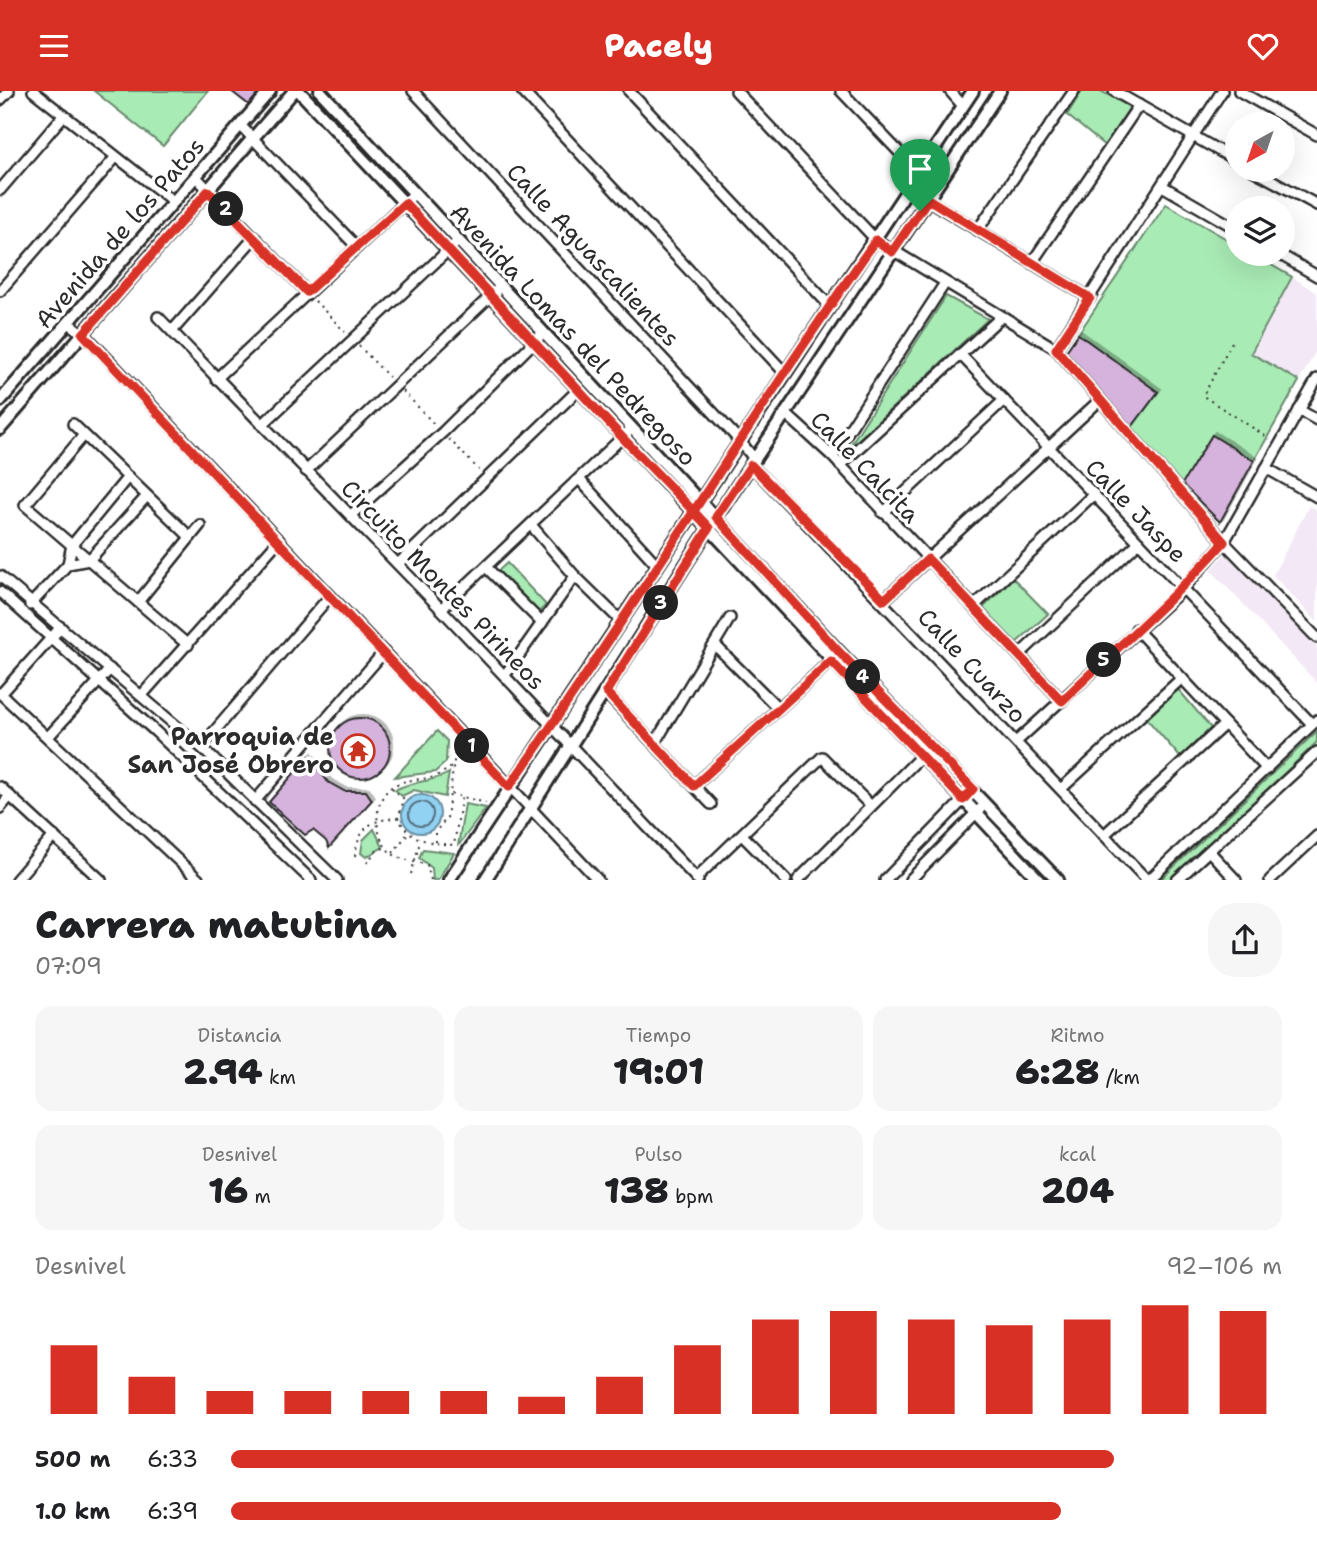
<!DOCTYPE html>
<html lang="es">
<meta charset="utf-8">
<style>
:root{--surface:#fff;--page:#f6f6f6;--text:#202124;--muted:#757577;--accent:#d93025}
body{margin:0;font-family:"Shantell Sans",sans-serif;background:var(--page);color:var(--text);height:100vh;display:flex;flex-direction:column;font-size:26px;white-space:nowrap}
*{box-sizing:border-box;margin:0}
p{font-size:23px;color:var(--muted)}
.icon{flex:none;width:38px;height:38px;fill:none;stroke:currentColor;stroke-width:2;stroke-linecap:round;stroke-linejoin:round}
.map{position:relative;height:789px;overflow:hidden}
.sheet{display:flex;flex-direction:column;background:var(--surface);flex:1}
.sheet>*{flex:none}
.needle{width:46px;rotate:220deg}
.buttons{position:absolute;left:1225px;top:21px;display:grid;gap:14px}
.buttons a{display:grid;place-items:center;width:70px;height:70px;border-radius:50%;background:var(--surface);box-shadow:0 7px 28px #0002;font-size:35px}
.pin{position:absolute;display:grid;place-items:center;width:60px;height:60px;color:#fff;margin:-72px -30px;border-radius:50% 50% 50% 0;rotate:-45deg;box-shadow:0 0 7px #0007}
.pin .icon{rotate:45deg}
.km{position:absolute;width:35px;height:35px;margin:-18px;border-radius:50%;background:#222;color:#fff;font-size:19px;line-height:35px;text-align:center}
.round{display:grid;place-items:center;flex:none;width:74px;height:74px;border-radius:28px;background:var(--page)}
.headline{display:flex;align-items:center;justify-content:space-between;height:119px;padding:0 35px}
h1{font-size:38px;font-weight:800;line-height:52px}
.figures{display:grid;grid-template-columns:repeat(3,1fr);gap:10px;height:119px;padding:7px 35px}
.figures div{display:grid;align-content:center;border-radius:18px;background:var(--page);text-align:center}
.figures b{font-size:35px;font-weight:800}
.figures small{font-size:19px;font-weight:400}
.figures p{font-size:19px}
.chart{height:196px;padding:14px 35px}
.chart p{display:flex;justify-content:space-between}
.chart svg{width:100%;height:126px;margin-top:7px;stroke:var(--accent);stroke-width:6}
ul{padding:0 35px;list-style:none;font-size:23px}
li{display:grid;grid-template-columns:112px 84px 1fr;align-items:center;height:52px}
li i{height:18px;border-radius:9px;background:var(--accent)}
header{display:flex;justify-content:space-between;align-items:center;height:91px;padding:0 35px;background:var(--accent);color:#fff;font-size:32px;font-weight:800}
.map>svg:first-child{display:block}
</style>
<header><svg class="icon" aria-label="menu" viewBox="0 0 24 24"><path d="M4 6h16M4 12h16M4 18h16"/></svg>Pacely<svg class="icon" aria-label="heart" viewBox="0 0 24 24"><path d="M12 20l-8-8c-3-5 5-10 8-4 3-6 11-1 8 4z"/></svg></header>
<div class="map">
<svg width="1317" height="789" viewBox="0 0 1317 789">
<defs>
<filter id="shadow"><feDropShadow dx="3" dy="-3" stdDeviation="0" flood-color="#0004"/></filter>
</defs>
<rect width="100%" height="100%" fill="#fff"/>
<filter id="ink" filterUnits="userSpaceOnUse"><feTurbulence type="fractalNoise" baseFrequency=".0143" numOctaves="2"/><feDisplacementMap in="SourceGraphic" scale="14" xChannelSelector="R" yChannelSelector="G"/><feConvolveMatrix kernelMatrix="1 2 1 2 8 2 1 2 1" color-interpolation-filters="sRGB"/></filter>
<g filter="url(#ink)">
<g fill="#f3e8f5">
<path d="M1292,186L1317,202V258L1299,290L1251,262Z"/>
<path d="M1309,415L1317,419V531L1273,484Z"/>
<path d="M1226,462L1317,557V592L1211,479Z"/>
</g>
<g fill="#a9ebb5" stroke="#6a8b70" stroke-width="2">
<path d="M94,0H208L163,55Z"/>
<path d="M1082,0H1101L1130,16L1105,55L1067,24Z"/>
<path d="M1166,113L1237,154V163H1252L1292,186L1251,262L1299,290L1254,370L1212,344L1182,393L1131,337L1158,301L1078,243Z"/>
<path d="M946,205L988,228L847,359Z"/>
<path d="M507,472L546,514L538,522L497,481Z"/>
<path d="M1013,487L1048,523L1015,553L982,518Z"/>
<path d="M1178,598L1211,637L1180,666L1147,628Z"/>
<path d="M437,640L447,650L446,671L435,681L395,686Z"/>
<path d="M1317,640V651L1173,789H1160Z"/>
<path d="M449,682L445,706L414,699L402,705L395,699C413,689 432,692 449,682Z"/>
<path d="M465,713L486,717L458,755Z"/>
<path d="M374,738L383,756L366,766L361,762L363,749Z"/>
<path d="M423,758L454,762L438,789H433L432,777L419,767Z"/>
</g>
<circle fill="#91d2f3" stroke="#688fa3" stroke-width="2" cx="421" cy="723" r="19"/>
<g fill="none" stroke-linecap="round" stroke-linejoin="round">
<circle stroke="#546e7b" stroke-width="2" cx="421" cy="723" r="12"/>
</g>
<g fill="#d6b3dd" stroke="#2b2b2b" stroke-width="2" filter="url(#shadow)">
<path d="M231,0H260L249,14Z"/>
<path d="M1078,243L1158,301L1131,337L1065,262Z"/>
<path d="M1212,344L1254,370L1220,431L1182,393Z"/>
<circle cx="360" cy="657" r="30"/>
<path d="M309,665L328,691L344,700H366L372,709L329,757L326,750L313,739L305,744L269,711Z"/>
</g>
<g fill="none" stroke-linecap="round" stroke-linejoin="round">
<defs>
<g id="minor">
<path d="M33,0L174,111"/>
<path d="M413,0L739,349L752,365L751,374L1147,789"/>
<path d="M522,0L785,282"/>
<path d="M629,0L829,214"/>
<path d="M736,0L876,149L1056,258L1224,451L1317,547"/>
<path d="M841,0L919,82"/>
<path d="M950,0L963,15"/>
<path d="M1114,0L1237,70"/>
<path d="M1239,0L1317,44"/>
<path d="M0,9L9,0"/>
<path d="M241,35L357,156"/>
<path d="M1253,79L1317,114"/>
<path d="M196,86L307,201"/>
<path d="M1164,96L1237,138"/>
<path d="M0,99L64,24"/>
<path d="M928,109L1090,207"/>
<path d="M979,137L1074,0"/>
<path d="M1279,163L1317,185"/>
<path d="M1033,170L1139,14"/>
<path d="M0,200L115,67"/>
<path d="M158,226L441,518L698,789"/>
<path d="M69,232L90,249L598,789"/>
<path d="M173,239L254,147"/>
<path d="M1056,258L1222,0"/>
<path d="M960,263L1312,633"/>
<path d="M216,288L414,103"/>
<path d="M1299,319L1317,329"/>
<path d="M785,322L832,365L1062,610"/>
<path d="M73,333L190,446"/>
<path d="M262,334L457,151"/>
<path d="M84,344L25,414L188,554"/>
<path d="M832,365L945,192"/>
<path d="M840,374L1001,226"/>
<path d="M1266,377L1317,406"/>
<path d="M306,380L500,196"/>
<path d="M580,389L658,475"/>
<path d="M883,422L1004,309"/>
<path d="M351,424L443,341L542,243"/>
<path d="M531,434L575,485L620,529"/>
<path d="M68,473L89,469L147,405"/>
<path d="M398,473L578,299"/>
<path d="M487,477L542,532"/>
<path d="M0,485L201,656L337,789"/>
<path d="M0,501L156,641L311,789"/>
<path d="M884,509L1100,309"/>
<path d="M138,511L200,434"/>
<path d="M30,514L68,473L72,454L128,386"/>
<path d="M973,516L1094,403"/>
<path d="M441,518L628,341"/>
<path d="M1136,538L1267,678"/>
<path d="M715,554L778,617"/>
<path d="M1019,564L1139,451"/>
<path d="M505,584L575,485"/>
<path d="M605,601L711,713"/>
<path d="M0,602L199,789"/>
<path d="M1,603L61,536"/>
<path d="M142,604L279,449"/>
<path d="M48,646L110,578"/>
<path d="M1017,650L1183,498L1224,451L1317,288"/>
<path d="M655,652L730,527"/>
<path d="M201,656L330,505"/>
<path d="M694,695L835,566"/>
<path d="M0,696L101,789"/>
<path d="M1062,697L1182,587"/>
<path d="M255,710L384,561"/>
<path d="M0,717L10,705"/>
<path d="M742,744L786,789"/>
<path d="M1104,744L1225,633"/>
<path d="M1209,760L1236,789"/>
<path d="M696,787L822,666L870,714"/>
<path d="M16,789L54,745"/>
<path d="M798,789L931,655"/>
<path d="M885,789L967,705"/>
<path d="M910,789L980,718"/>
<path d="M1149,789L1317,629"/>
<path d="M1177,789L1317,661"/>
<path d="M1270,789L1317,745"/>
</g>
<g id="tertiary">
<path d="M299,0L1039,789"/>
<path d="M320,0L840,562L1058,789"/>
<path d="M0,310L270,0"/>
<path d="M0,338L294,0"/>
<path d="M449,789L973,0"/>
<path d="M485,789L709,437L1000,0"/>
</g>
</defs>
<use href="#minor" stroke="#2b2b2b" stroke-width="14"/>
<use href="#tertiary" stroke="#2b2b2b" stroke-width="16"/>
<g stroke="#2b2b2b" stroke-width="2" stroke-dasharray="2 5" stroke-linecap="butt">
<path d="M315,210L345,241"/>
<path d="M1232,251L1203,305L1270,348"/>
<path d="M359,255L389,286"/>
<path d="M403,300L435,334"/>
<path d="M449,348L479,379"/>
<path d="M392,697L404,708L398,727C411,750 429,752 454,754L462,704"/>
<path d="M451,703L486,712"/>
<path d="M436,751V740L447,727L456,654"/>
<path d="M393,762L408,742"/>
<path d="M355,765C359,736 370,729 397,727"/>
<path d="M367,772L375,761L386,756"/>
<path d="M411,783L420,751"/>
<path d="M431,789L427,774C416,770 400,769 391,762C373,746 372,708 393,695C405,688 418,689 430,687C439,685 447,679 454,674"/>
</g>
<use href="#minor" stroke="#fff" stroke-width="9"/>
<use href="#tertiary" stroke="#fff" stroke-width="10"/>
</g>
</g>
<g fill="none" stroke-linecap="round" stroke-linejoin="round" filter="url(#ink)">
<defs>
<path id="route" d="M920,120L892,161L876,149C749,328 636,516 509,696L83,243L208,100L307,201L405,112C477,189 548,267 620,344C649,375 680,405 709,437L606,601L694,695L831,570L963,709L973,698L840,562L716,426L751,374L884,509L928,468L1062,610C1116,557 1174,508 1224,451L1056,258L1090,207L928,108L920,120"/>
</defs>
<use href="#route" stroke="#fff" stroke-width="14"/>
<use href="#route" stroke="#d93025" stroke-width="9"/>
</g>
<defs>
<symbol id="temple-ring" viewBox="-11 -11 22 22"><circle r="9.5" fill="#fff" stroke="#c8321e" stroke-width="1.5"/><path d="M0-6L5-2H3V0L6.5 2.5H4V6H1.5V3h-3V6H-4V2.5H-6.5L-3 0V-2H-5Z" fill="#c8321e"/></symbol>
</defs>
<g fill-rule="evenodd">
<use href="#temple-ring" x="339" y="641" width="38" height="38"/>
</g>
<g text-anchor="middle" dominant-baseline="central" stroke-width="7" stroke-linejoin="round" paint-order="stroke">
<g font-size="24" fill="#2b2b2b" stroke="#fff">
<text transform="translate(120 142) rotate(-49)">Avenida de los Patos</text>
<text transform="translate(593 164) rotate(47)">Calle Aguascalientes</text>
<text transform="translate(573 244) rotate(47)">Avenida Lomas del Pedregoso</text>
<text transform="translate(865 376) rotate(46)">Calle Calcita</text>
<text transform="translate(1136 420) rotate(46)">Calle Jaspe</text>
<text transform="translate(443 494) rotate(46)">Circuito Montes Pirineos</text>
<text transform="translate(972 575) rotate(47)">Calle Cuarzo</text>
</g>
<g font-size="24" font-weight="bold" fill="#2b2b2b" stroke="#fff" text-anchor="end">
<text x="334" y="646">Parroquia de<tspan x="334" dy="28">San José Obrero</tspan></text>
</g>
</g>
</svg>
<div class="buttons">
<a><svg class="needle" viewBox="-14 -14 28 28"><path d="M0-13l5 13h-10z" fill="#e53935"/><path d="M0 13l5-13h-10z" fill="#757577"/></svg></a>
<a><svg class="icon" aria-label="layers" viewBox="0 0 24 24"><path d="M12 4l9 5-9 5-9-5zM3 14l9 5 9-5"/></svg></a>
</div>
<div class="pin" style="left:920px;top:120px;background:#1e9e55"><svg class="icon" aria-label="arrive" viewBox="0 0 24 24"><path d="M6 21V4h12l-3 4 3 4H6"/></svg></div>
<b class="km" style="left:472px;top:655px">1</b>
<b class="km" style="left:226px;top:118px">2</b>
<b class="km" style="left:661px;top:512px">3</b>
<b class="km" style="left:863px;top:586px">4</b>
<b class="km" style="left:1104px;top:569px">5</b>
</div>
<section class="sheet">
<div class="headline"><div><h1>Carrera matutina</h1><p>07:09</p></div><a class="round"><svg class="icon" aria-label="share" viewBox="0 0 24 24"><path d="M12 15V3M7 8l5-5 5 5M5 13v7h14v-7"/></svg></a></div>
<div class="figures">
<div><p>Distancia</p><b>2.94<small> km</small></b></div>
<div><p>Tiempo</p><b>19:01</b></div>
<div><p>Ritmo</p><b>6:28<small> /km</small></b></div>
</div>
<div class="figures">
<div><p>Desnivel</p><b>16<small> m</small></b></div>
<div><p>Pulso</p><b>138<small> bpm</small></b></div>
<div><p>kcal</p><b>204</b></div>
</div>
<div class="chart"><p><span>Desnivel</span>92–106 m</p>
<svg viewBox="0 0 160 44" preserveAspectRatio="none"><path d="M5 44V20M15 44V31M25 44V36M35 44V36M45 44V36M55 44V36M65 44V38M75 44V31M85 44V20M95 44V11M105 44V8M115 44V11M125 44V13M135 44V11M145 44V6M155 44V8"/></svg>
</div>
<ul>
<li><b>500 m</b>6:33<i style="width:84%"></i></li>
<li><b>1.0 km</b>6:39<i style="width:79%"></i></li>
</ul>
</section>
